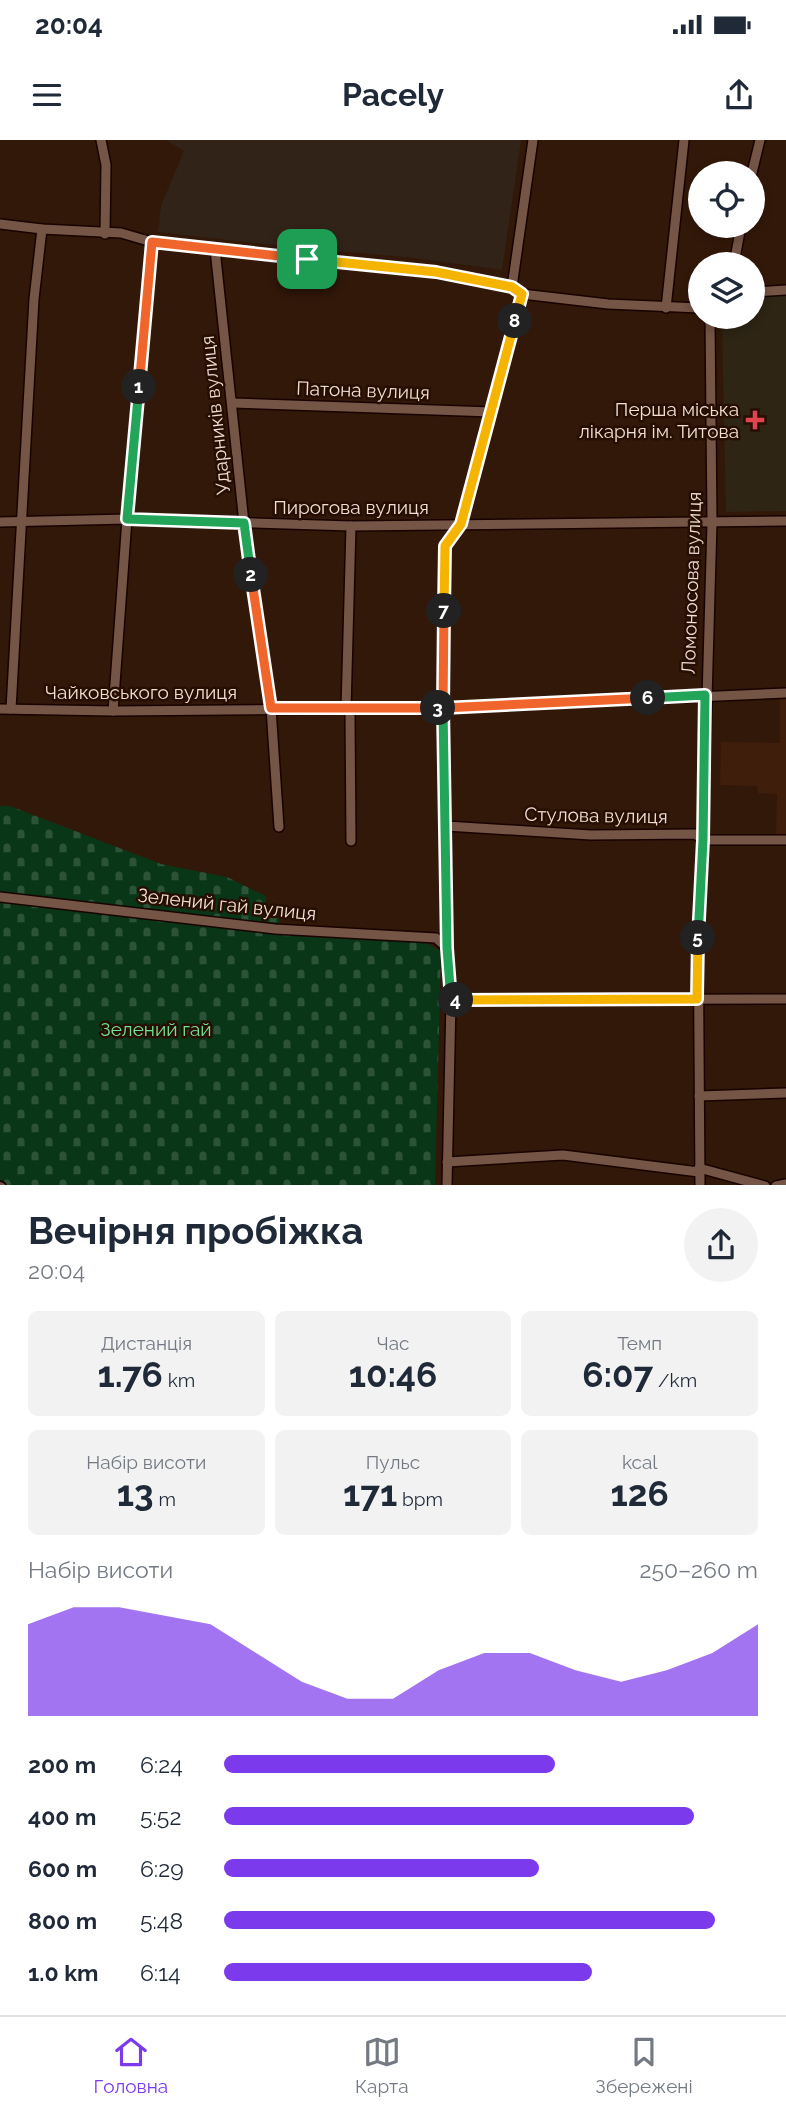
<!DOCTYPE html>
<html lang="uk">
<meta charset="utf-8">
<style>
:root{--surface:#fff;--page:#f2f2f3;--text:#1f2937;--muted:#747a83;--line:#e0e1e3;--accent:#7c3aed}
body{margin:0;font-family:Raleway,sans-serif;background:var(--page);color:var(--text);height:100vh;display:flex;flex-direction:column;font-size:26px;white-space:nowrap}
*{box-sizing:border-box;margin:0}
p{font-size:23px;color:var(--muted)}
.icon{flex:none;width:38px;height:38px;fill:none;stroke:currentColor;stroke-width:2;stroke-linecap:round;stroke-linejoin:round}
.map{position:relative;height:1045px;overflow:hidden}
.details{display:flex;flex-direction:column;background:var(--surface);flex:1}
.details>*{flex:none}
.buttons{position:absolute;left:688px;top:21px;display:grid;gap:14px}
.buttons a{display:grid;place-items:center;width:77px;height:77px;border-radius:50%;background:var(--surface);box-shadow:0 4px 10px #0003;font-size:35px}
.pin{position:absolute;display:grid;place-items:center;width:60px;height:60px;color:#fff;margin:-30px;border-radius:14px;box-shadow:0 4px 10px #0006}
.km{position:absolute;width:35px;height:35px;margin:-18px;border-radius:50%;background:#222;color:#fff;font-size:19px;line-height:35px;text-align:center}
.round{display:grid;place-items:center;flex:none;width:74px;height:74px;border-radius:37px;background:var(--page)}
.summary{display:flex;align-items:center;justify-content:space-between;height:119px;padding:0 28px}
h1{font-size:38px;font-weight:700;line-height:52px}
.metrics{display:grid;grid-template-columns:repeat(3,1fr);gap:10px;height:119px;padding:7px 28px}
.metrics div{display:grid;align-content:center;border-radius:10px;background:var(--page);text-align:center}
.metrics b{font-size:35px;font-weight:700}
.metrics small{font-size:19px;font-weight:400}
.metrics p{font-size:19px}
.chart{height:196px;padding:14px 28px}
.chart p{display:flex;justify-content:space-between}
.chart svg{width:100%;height:126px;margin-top:7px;fill:var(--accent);opacity:.7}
ul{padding:0 28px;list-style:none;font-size:23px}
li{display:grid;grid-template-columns:112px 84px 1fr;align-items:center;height:52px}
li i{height:18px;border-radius:9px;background:var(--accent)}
.status{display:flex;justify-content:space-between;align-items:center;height:49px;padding:0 35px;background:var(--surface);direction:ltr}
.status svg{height:19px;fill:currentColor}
header{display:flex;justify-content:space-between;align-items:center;height:91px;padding:0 28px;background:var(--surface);font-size:32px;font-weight:700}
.dock{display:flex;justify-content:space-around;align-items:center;height:98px;border-top:2px solid var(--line);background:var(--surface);font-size:19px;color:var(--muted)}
.dock a{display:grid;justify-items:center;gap:4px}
.dock .active{color:var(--accent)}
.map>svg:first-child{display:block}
</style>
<div class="status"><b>20:04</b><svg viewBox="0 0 49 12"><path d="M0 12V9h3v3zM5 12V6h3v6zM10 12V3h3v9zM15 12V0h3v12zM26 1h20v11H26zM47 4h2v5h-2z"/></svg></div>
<header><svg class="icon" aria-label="menu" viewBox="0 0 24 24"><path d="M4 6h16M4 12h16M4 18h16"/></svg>Pacely<svg class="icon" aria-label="share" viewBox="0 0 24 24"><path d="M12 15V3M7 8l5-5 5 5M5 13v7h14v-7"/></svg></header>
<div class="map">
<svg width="786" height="1046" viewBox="0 0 786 1046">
<defs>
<pattern id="cemetery-stones" width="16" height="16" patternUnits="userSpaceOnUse" patternTransform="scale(1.75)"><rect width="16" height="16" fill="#083617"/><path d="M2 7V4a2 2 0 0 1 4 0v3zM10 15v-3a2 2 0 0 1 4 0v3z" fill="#2c5338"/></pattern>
</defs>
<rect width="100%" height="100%" fill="#321809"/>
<path fill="#3f1e0b" d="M780,558L786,559V694H776L777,654L758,653L757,646L720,645L721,602L780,603Z"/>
<path fill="#322318" d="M166,0H521L502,130L415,118L301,108L158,92L161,66L184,11Z"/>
<path fill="#2e2515" d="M760,156H786V371L726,372L722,189L737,177H752L753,163Z"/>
<path fill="url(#cemetery-stones)" d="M0,666H10L161,724L227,737L266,756V778H279L280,794L423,800L441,812L435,1045L0,1046Z"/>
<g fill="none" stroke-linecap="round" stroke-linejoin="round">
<defs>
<path id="pedestrian" d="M0,1045L2,1046"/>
<g id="minor">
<path d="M101,0L106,25L105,94"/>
<path d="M752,33L760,0"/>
<path d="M0,84L42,89L121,93L152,102L436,133L512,147L522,154L608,164L700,168"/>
<path d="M215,109L244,383L271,568L279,687"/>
<path d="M734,124L741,86"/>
<path d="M512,147L533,0"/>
<path d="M752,152L786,150"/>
<path d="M666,168L684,0"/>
<path d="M232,263L492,272"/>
<path d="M0,382L127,379L351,386L786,381"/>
<path d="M0,569L113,571L443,568L786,553"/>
<path d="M11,569L34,159L42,89"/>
<path d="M113,571L127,379L152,102"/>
<path d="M446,686L591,695L695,694L703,700H786"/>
<path d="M351,701L350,573L346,569L351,386"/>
<path d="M0,757L275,789L436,798L447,808"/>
<path d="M451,860L786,859"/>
<path d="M699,956L786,953"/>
<path d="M447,1022L563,1015L699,1032"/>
<path d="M699,1028L765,1046"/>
<path d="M447,1046L451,860L447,808L443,568L445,406L461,384L522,154"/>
<path d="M700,1046L698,765L703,700L712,382L710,177"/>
<path d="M776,1046L786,1044"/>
</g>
</defs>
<use href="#pedestrian" stroke="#180300" stroke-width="10"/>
<use href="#minor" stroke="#180300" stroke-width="12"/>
<use href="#pedestrian" stroke="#755545" stroke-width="6"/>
<use href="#minor" stroke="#755545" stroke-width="9"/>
</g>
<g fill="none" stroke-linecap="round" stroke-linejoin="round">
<defs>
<path id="split-1" d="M139,247L152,102L307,119"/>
<path id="split-2" d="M139,247L127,379L244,383L251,435"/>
<path id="split-3" d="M251,435L271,568H438"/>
<path id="split-4" d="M438,568H443L447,808L451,860H456"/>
<path id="split-5" d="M456,860L697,859L698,798"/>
<path id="split-6" d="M648,558L705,555L703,700L698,798"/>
<path id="split-7" d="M444,471L443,568L648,558"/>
<path id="split-8" d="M444,471L445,406L461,384L515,181"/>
<path id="split-9" d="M307,119L436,132L512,147L522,154L515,181"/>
</defs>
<use href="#split-1" stroke="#fff" stroke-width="14"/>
<use href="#split-2" stroke="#fff" stroke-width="14"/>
<use href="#split-3" stroke="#fff" stroke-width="14"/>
<use href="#split-4" stroke="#fff" stroke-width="14"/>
<use href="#split-5" stroke="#fff" stroke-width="14"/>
<use href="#split-6" stroke="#fff" stroke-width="14"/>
<use href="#split-7" stroke="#fff" stroke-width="14"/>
<use href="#split-8" stroke="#fff" stroke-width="14"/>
<use href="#split-9" stroke="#fff" stroke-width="14"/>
<use href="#split-1" stroke="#f0652b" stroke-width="9"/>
<use href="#split-2" stroke="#22a559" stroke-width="9"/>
<use href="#split-3" stroke="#f0652b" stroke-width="9"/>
<use href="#split-4" stroke="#22a559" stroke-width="9"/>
<use href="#split-5" stroke="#f5b400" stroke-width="9"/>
<use href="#split-6" stroke="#22a559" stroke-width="9"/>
<use href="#split-7" stroke="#f0652b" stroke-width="9"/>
<use href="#split-8" stroke="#f5b400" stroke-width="9"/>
<use href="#split-9" stroke="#f5b400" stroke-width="9"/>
</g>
<path fill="#e0444e" stroke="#270e02" stroke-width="2.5" d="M751.5 269.5h7v7h7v7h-7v7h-7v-7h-7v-7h7z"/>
<g text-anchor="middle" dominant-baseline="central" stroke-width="5" stroke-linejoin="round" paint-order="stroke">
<g font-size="19" fill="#f0ddd4" stroke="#270e02">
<text transform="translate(363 250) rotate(2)">Патона вулиця</text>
<text transform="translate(215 275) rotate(-96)">Ударників вулиця</text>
<text x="351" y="367">Пирогова вулиця</text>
<text transform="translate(691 443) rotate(-88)">Ломоносова вулиця</text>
<text x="141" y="552">Чайковського вулиця</text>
<text transform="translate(596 675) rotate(1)">Стулова вулиця</text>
<text transform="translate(227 764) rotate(6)">Зелений гай вулиця</text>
</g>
<g font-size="19" fill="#f0ddd4" stroke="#270e02" text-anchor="end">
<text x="739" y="269">Перша міська<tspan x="739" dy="22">лікарня ім. Титова</tspan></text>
</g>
<g font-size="19" fill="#71e18d" stroke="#270e02">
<text x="156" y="889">Зелений гай</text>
</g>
</g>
</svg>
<div class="buttons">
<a><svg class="icon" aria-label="locate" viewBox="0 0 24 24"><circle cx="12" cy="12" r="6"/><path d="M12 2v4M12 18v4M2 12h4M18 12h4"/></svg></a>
<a><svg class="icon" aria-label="layers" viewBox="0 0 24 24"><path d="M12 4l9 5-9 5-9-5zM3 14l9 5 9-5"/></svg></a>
</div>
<div class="pin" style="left:307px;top:119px;background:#1e9e55"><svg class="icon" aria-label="arrive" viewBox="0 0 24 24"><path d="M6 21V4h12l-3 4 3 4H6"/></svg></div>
<b class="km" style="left:139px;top:247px">1</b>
<b class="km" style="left:251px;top:435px">2</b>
<b class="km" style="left:438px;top:568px">3</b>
<b class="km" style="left:456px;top:860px">4</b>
<b class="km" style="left:698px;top:798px">5</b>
<b class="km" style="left:648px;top:558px">6</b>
<b class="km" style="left:444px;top:471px">7</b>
<b class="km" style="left:515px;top:181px">8</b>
</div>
<section class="details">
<div class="summary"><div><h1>Вечірня пробіжка</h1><p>20:04</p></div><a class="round"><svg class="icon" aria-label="share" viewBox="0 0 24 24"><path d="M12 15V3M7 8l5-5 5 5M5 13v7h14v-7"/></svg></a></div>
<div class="metrics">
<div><p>Дистанція</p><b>1.76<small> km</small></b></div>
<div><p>Час</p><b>10:46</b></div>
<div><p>Темп</p><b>6:07<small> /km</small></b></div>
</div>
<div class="metrics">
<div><p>Набір висоти</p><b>13<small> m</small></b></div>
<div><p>Пульс</p><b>171<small> bpm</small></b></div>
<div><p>kcal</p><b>126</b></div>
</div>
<div class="chart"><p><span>Набір висоти</span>250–260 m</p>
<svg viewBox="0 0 160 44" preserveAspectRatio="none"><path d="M0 44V12L10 6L20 6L30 9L40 12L50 22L60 32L70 38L80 38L90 28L100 22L110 22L120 28L130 32L140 28L150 22L160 12V44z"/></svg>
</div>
<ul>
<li><b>200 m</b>6:24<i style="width:62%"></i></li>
<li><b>400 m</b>5:52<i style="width:88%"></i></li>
<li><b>600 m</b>6:29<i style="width:59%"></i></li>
<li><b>800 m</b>5:48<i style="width:92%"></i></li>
<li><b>1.0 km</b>6:14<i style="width:69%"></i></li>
</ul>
</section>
<nav class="dock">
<a class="active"><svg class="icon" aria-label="home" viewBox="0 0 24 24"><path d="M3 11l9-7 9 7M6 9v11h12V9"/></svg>Головна</a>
<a><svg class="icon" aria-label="map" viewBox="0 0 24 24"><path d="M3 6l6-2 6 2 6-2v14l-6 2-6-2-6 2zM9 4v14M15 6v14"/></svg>Карта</a>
<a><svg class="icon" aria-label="saved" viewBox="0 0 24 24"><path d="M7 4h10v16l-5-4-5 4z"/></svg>Збережені</a>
</nav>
